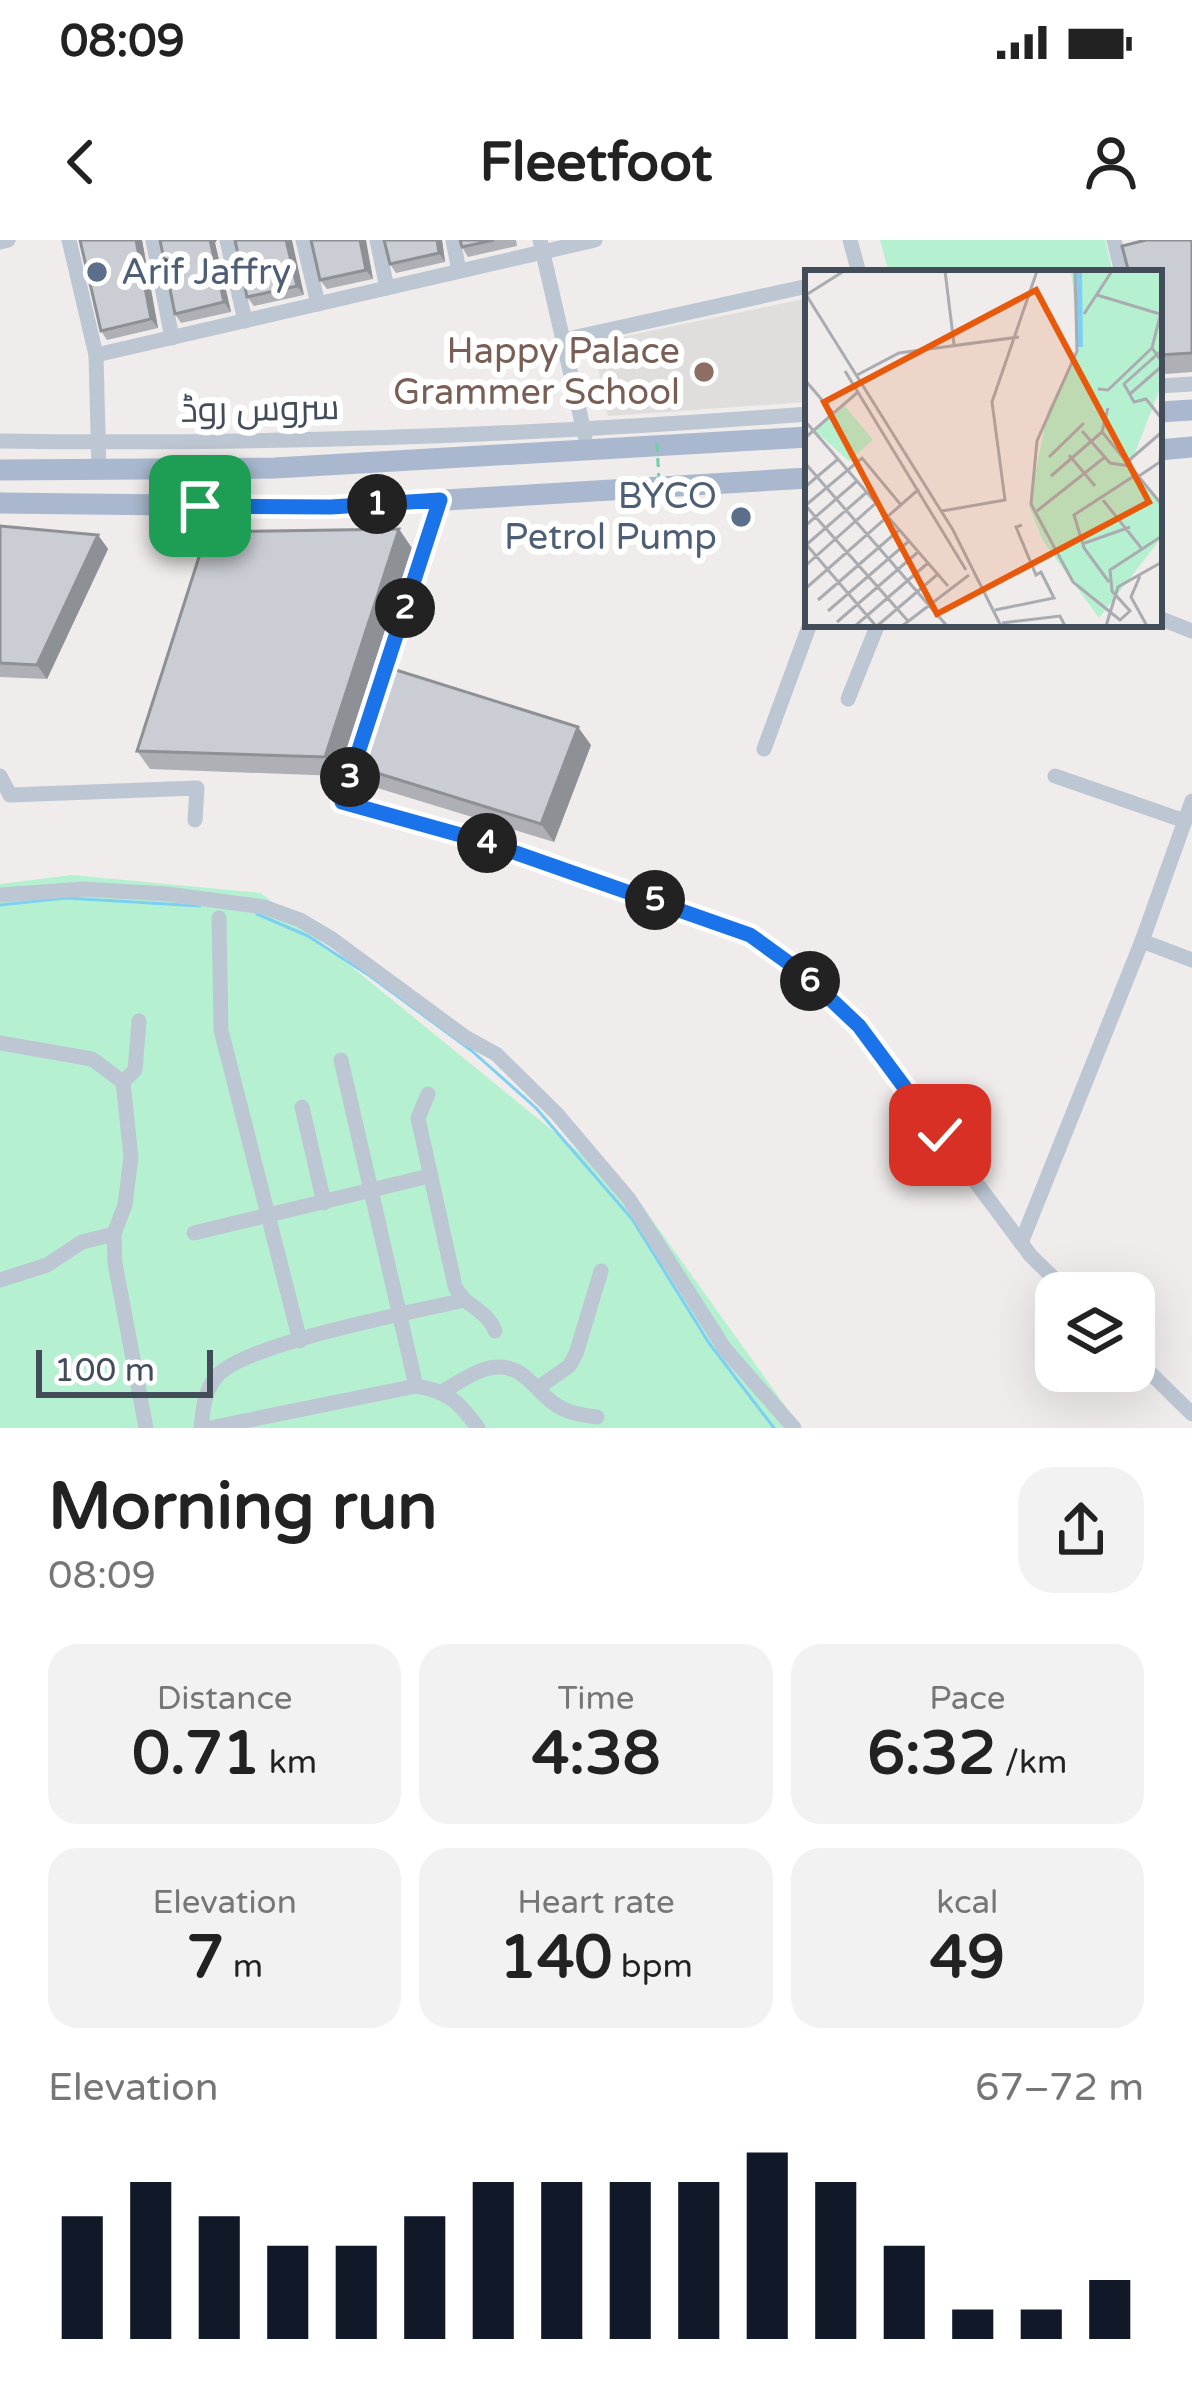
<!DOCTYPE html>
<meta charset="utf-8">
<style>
:root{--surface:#fff;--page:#f2f2f2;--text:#222;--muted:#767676;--accent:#111827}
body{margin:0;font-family:"Varela Round",Cairo,sans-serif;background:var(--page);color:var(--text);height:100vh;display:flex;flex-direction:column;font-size:45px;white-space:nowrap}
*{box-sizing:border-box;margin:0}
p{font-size:39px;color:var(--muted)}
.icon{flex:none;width:66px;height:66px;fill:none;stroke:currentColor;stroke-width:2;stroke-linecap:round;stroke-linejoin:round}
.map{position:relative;height:1188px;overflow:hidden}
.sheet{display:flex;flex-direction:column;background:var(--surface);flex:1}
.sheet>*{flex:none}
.tools{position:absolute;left:1035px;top:1032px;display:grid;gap:24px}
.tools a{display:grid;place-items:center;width:120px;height:120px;border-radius:24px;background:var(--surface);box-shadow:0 12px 48px #0002;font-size:60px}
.scale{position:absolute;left:36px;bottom:30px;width:177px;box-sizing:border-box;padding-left:12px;border:6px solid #434d5a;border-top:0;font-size:33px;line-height:42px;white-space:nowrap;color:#434d5a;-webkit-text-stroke:9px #fff;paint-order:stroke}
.pin{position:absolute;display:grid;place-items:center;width:102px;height:102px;color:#fff;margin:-51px;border-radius:24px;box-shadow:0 6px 18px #0006}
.km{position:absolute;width:60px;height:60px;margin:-30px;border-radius:50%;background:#222;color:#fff;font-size:33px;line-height:60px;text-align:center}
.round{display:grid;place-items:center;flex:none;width:126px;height:126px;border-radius:36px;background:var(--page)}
.overview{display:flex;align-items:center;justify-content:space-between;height:204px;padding:0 48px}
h1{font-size:66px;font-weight:700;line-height:90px}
.figures{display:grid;grid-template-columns:repeat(3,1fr);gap:18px;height:204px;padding:12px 48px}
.figures div{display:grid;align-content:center;border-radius:30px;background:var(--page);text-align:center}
.figures b{font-size:60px;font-weight:700}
.figures small{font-size:33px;font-weight:400}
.figures p{font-size:33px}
.chart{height:336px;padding:24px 48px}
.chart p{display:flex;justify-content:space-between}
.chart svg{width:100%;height:216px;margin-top:12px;stroke:var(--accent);stroke-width:6}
.status{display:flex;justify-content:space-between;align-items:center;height:84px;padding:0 60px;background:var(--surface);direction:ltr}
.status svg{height:33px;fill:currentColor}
header{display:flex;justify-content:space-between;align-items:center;height:156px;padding:0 48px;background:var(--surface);font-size:54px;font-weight:700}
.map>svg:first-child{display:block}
</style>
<div class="status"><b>08:09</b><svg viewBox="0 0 49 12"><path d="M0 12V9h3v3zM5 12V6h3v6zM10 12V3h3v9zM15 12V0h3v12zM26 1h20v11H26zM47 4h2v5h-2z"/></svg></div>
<header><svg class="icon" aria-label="back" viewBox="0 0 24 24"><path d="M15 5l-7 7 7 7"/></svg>Fleetfoot<svg class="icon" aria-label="person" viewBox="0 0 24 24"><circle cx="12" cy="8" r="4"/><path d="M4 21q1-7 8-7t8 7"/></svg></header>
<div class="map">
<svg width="1192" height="1188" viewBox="0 0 1192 1188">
<rect width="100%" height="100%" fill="#efeceb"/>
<path fill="#e0dddd" d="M808,58V162L608,176L593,103Z"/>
<g fill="#b5f1d1">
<path d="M880,0H1105L1113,33H889Z"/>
<path d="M72,635L261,653L638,960L801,1188H0V644Z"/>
</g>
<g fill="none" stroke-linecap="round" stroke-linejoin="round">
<g stroke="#7ed0f2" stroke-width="3">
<path d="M0,665L66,658L200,666"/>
<path d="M257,674L308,696L370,736L472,811L536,868L632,979L709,1103L774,1188"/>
</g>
<g stroke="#bdc7d3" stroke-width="15">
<path d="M69,0L96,115L99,231"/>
<path d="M153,0L172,98"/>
<path d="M227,0L245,81"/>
<path d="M303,0L318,64"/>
<path d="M377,0L387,48"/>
<path d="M453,0L459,31"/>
<path d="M540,0L585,196"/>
<path d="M850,0L859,33"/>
<path d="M1114,0L1122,33"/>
<path d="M0,2L8,0"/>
<path d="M563,100L808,46"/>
<path d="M96,115L595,0"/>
<path d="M1159,146L1192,144"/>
<path d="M0,201C269,205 540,195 808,174"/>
<path d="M1159,378L1192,391"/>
<path d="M380,445L440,260"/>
<path d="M848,459L878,384"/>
<path d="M764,509L810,384"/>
<path d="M358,514L342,562L482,601L750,695L804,734L859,786L1031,1016L1069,1053"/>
<path d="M0,536L10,555L197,548L195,580"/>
<path d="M1055,536L1185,581"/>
<path d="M0,655L83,649L167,654L264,667L300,680L332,699L465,797L496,814L557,874L629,959L725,1109L794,1188"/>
<path d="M219,678L221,790L300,1101"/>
<path d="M1142,701L1192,720"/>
<path d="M0,803L92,819L123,842L131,917L125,965L114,994L115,1023L146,1188"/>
<path d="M341,820L416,1146"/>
<path d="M123,842L135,830L139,781"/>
<path d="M428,854L418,878L455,1046C463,1066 488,1070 495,1091"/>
<path d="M302,867L324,963"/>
<path d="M194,993L429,936"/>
<path d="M1021,1003L1142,701L1192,561"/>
<path d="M0,1040L47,1025L82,1002L114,994"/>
<path d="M1134,1117L1192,1174"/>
<path d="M538,1148L569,1126L576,1114L601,1031"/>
<path d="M443,1151C460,1142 478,1128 497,1127C522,1125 535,1149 552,1162C566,1173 581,1175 597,1177"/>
<path d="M201,1188C203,1169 204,1151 217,1136C246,1103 414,1072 464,1060"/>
<path d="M210,1188L416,1146C448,1151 459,1162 478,1188"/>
</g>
<g stroke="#a9b8ce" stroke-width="21">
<path d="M1159,172L1192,170"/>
<path d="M1159,210L1192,207"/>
<path d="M0,230L275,228L808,197"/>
<path d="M0,263L331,267L808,238"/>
</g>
<path stroke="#6bd1a7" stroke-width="3" stroke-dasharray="9 6" stroke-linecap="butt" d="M657,203L660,262"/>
</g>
<g fill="#aeb0b6">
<path d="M80,0H142L158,88L107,100L101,91Z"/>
<path d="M442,0L445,22L396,33L390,24Z"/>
<path d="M460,0H516L517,6L468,17L462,7Z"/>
<path d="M1192,0V132L1166,134L1159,128V33Z"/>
<path d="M365,1L373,39L327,49L320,40Z"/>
<path d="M291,2L304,55L254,66L247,57Z"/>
<path d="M215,3L231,72L181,83L175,74Z"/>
<path d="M0,286L98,295L108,309L47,439L0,437Z"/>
<path d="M412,308L338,536L150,529L137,511Z"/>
<path d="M591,505L554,602L361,543L348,524Z"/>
</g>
<g fill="#8d9094">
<path d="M136,0H142L158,88L151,79Z"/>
<path d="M210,0H217L215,3L231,72L224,62Z"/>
<path d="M286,0H292L304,55L297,46Z"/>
<path d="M360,0H366L373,39L366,30Z"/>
<path d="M437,0H442L445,22L439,13Z"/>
<path d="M399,289L412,308L338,536L325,517Z"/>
<path d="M98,295L108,309L47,439L37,425Z"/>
<path d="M578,487L591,505L554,602L541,584Z"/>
</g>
<g fill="#cacdd4" stroke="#8d9094" stroke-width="3">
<path d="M80,0H136L151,79L101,91Z"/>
<path d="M160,0H210L224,62L175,74Z"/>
<path d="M235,0H286L297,46L247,57Z"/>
<path d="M311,0H360L366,30L320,40Z"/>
<path d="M384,0H437L439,13L390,24Z"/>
<path d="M460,0H494L462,7Z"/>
<path d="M1146,0H1192V113L1159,115V33H1129L1122,6Z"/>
<path d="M0,286L98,295L37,425L0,423Z"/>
<path d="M399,289L325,517L137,511L207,292Z"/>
<path d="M380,425L578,487L541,584L348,524Z"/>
</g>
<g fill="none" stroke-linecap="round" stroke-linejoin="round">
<defs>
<path id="route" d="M200,266L331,267L440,260L342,562L482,601L750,695L804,734L859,786L940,895"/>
</defs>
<use href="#route" stroke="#fff" stroke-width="24"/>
<use href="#route" stroke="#1a73e8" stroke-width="15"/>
</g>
<g fill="#5c6f8a" stroke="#fff" stroke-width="4.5">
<circle cx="97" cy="32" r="12"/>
<circle cx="741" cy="277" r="12"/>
</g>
<circle fill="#8d6e63" stroke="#fff" stroke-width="4.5" cx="704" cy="132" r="12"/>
<g text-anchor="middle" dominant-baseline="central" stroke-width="12" stroke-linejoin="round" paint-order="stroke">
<g font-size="36" fill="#4e5e75" stroke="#fff" text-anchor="start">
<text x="121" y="32">Arif Jaffry</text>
<text x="717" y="256" text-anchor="end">BYCO<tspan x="717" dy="41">Petrol Pump</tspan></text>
</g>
<g font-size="36" fill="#785e54" stroke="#fff" text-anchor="end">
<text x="680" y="111">Happy Palace<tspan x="680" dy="41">Grammer School</tspan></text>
</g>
<g font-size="36" fill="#434d5a" stroke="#fff">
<text transform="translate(260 169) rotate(-1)">سروس روڈ</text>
</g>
</g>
<g transform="translate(805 30)">
<rect width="357" height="357" fill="#efeceb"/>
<path d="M266,1H357V113L325,196L357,234V267L294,348L238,271L224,236L243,140L274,77ZM40,136L68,170L44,191L10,161Z" fill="#b5f1d1"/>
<path fill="none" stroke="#7ed0f2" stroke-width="6" d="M274,3L275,77"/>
<path fill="none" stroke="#aaacb1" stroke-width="3" d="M140,1L149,74M270,1L272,81L232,171L226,234L268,312L315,350L325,341L307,321L305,300L357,266M0,23L148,260L196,356M1,25L39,1M292,25L355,44M357,38L347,78L357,92M279,44L307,1M357,80L319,114L329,132L341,129L357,149M40,101L161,300M52,105L94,83L214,67M0,110L29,144M293,119L303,120L347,78M325,124L357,96M303,138L297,162L357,235M0,151L143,316M277,161L305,193L325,196M0,168L53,122M264,185L290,216M244,187L279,153M322,192L357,162M0,193L142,356M246,206L297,162M334,206L355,192L356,171M0,217L33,189M298,230L337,279M0,235L103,351M1,235L57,188L96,235M137,241L200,230L187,132L232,1M232,241L300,187M0,256L52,211M0,273L71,356M277,274L325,257M1,275L62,222M0,296L71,233M335,306L326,327L342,356M304,312L279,278L269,245L332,204M0,319L114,219M13,330L94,260M190,340L249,328L236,302L231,305L211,257L217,255M23,341L104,271M32,352L113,282M197,353L255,346L260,356M50,356L123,293M72,356L133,304M97,356L164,305M301,356L313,317L357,292"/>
<path fill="#e8590c" fill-opacity="0.15" stroke="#e8590c" stroke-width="6" d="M231,20L344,232L132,344L19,132Z"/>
<rect width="357" height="357" fill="none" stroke="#434d5a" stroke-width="6"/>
</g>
</svg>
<div class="tools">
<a><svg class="icon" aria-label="layers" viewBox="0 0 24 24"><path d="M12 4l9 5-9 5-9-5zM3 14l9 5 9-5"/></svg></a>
</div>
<div class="scale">100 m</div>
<div class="pin" style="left:200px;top:266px;background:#1e9e55"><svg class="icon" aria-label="arrive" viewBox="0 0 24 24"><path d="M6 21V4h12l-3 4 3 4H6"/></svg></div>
<div class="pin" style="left:940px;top:895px;background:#d93025"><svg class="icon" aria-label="check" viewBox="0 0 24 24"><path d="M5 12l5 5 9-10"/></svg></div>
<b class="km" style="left:377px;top:264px">1</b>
<b class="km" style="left:405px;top:368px">2</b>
<b class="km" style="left:350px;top:537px">3</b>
<b class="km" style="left:487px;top:603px">4</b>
<b class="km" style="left:655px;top:660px">5</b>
<b class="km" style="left:810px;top:741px">6</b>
</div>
<section class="sheet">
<div class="overview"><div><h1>Morning run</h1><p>08:09</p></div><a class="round"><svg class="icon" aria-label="share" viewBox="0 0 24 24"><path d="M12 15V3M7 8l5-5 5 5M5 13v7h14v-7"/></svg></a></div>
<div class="figures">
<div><p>Distance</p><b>0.71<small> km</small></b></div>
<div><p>Time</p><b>4:38</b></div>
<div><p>Pace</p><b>6:32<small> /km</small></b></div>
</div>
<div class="figures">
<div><p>Elevation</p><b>7<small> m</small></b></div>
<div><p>Heart rate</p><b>140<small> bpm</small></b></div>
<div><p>kcal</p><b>49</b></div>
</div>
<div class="chart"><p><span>Elevation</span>67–72 m</p>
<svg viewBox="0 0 160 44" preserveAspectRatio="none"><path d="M5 44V19M15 44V12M25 44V19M35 44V25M45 44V25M55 44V19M65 44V12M75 44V12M85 44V12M95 44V12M105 44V6M115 44V12M125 44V25M135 44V38M145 44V38M155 44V32"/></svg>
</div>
</section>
